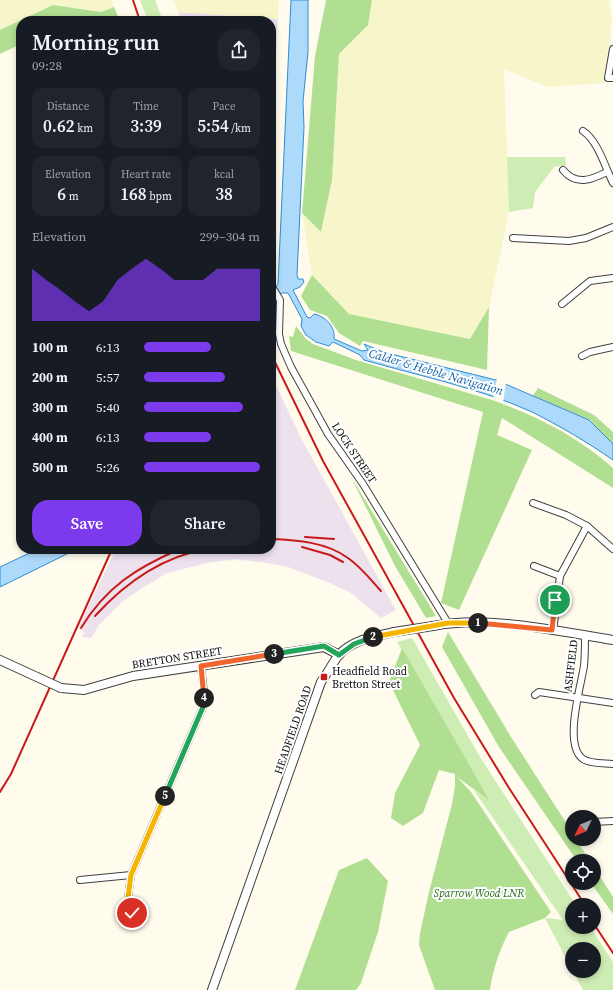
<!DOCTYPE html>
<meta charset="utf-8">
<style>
:root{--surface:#171b24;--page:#20242c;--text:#f1f3f6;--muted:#9ea1a6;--accent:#7c3aed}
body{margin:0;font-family:"Source Serif 4",serif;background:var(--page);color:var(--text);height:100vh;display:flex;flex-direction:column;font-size:15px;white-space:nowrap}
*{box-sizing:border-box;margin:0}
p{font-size:13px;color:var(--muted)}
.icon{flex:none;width:22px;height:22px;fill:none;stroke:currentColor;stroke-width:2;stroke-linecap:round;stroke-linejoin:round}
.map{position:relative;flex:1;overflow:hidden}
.panel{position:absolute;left:16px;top:16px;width:260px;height:538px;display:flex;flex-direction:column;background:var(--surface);border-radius:16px;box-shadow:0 2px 6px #0003}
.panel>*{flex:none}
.needle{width:26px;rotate:227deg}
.tools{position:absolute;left:565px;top:810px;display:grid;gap:8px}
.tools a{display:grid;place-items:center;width:36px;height:36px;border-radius:50%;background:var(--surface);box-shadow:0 2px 6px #0003;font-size:20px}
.pin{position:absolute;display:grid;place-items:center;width:34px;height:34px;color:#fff;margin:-17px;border:2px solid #fff;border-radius:50%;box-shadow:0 1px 4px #0007}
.km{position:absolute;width:20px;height:20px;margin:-10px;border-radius:50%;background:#222;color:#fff;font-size:11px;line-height:20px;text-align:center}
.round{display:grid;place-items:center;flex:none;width:42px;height:42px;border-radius:16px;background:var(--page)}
.headline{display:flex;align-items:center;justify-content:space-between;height:68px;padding:0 16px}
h1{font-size:22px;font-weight:600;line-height:30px}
.stats{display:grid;grid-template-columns:repeat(3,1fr);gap:6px;height:68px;padding:4px 16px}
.stats div{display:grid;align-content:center;border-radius:10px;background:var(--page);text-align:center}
.stats b{font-size:17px;font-weight:600}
.stats small{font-size:11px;font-weight:400}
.stats p{font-size:11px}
.chart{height:112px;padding:8px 16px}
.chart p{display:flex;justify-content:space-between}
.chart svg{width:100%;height:72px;margin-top:4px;fill:var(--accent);opacity:.7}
.button{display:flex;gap:8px;margin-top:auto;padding:8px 16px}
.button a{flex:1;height:46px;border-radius:16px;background:var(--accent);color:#fff;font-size:16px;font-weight:600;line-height:46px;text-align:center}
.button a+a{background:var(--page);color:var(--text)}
ul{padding:0 16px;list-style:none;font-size:13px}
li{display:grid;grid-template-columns:64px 48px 1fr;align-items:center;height:30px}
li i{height:10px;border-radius:5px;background:var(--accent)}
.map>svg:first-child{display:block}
</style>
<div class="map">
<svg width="613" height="990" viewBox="0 0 613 990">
<rect width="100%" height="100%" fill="#fffced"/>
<g fill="#ece1ed">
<path d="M178,12L278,19L272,127L271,21H182Z"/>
<path d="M271,375L302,440L396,610L381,618L351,593L330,583L288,567L261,562L235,559L207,563L167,573L139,590L122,602L99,625L91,638L82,637L84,632L78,628L116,549H271Z"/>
</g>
<g fill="#f7f6cb">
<path d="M0,0H112L114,7L101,12L53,5L0,30Z"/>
<path d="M173,0H279L278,19L178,12Z"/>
<path d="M372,0H609L612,21L604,83L547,87L504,69L509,212L489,307L470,339L349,314L312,275L302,213L321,232L332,180L339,54L368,25Z"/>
</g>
<g fill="#ceedb4">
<path d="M140,0H155L163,21H148Z"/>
<path d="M507,157H565L566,165L554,167L535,192L533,208L509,212Z"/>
<path d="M412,638L480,757L576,905H572V927H590L613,962V990H583L573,971H594V949H572V970L545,918L563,920L473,789L490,801L397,642Z"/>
</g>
<g fill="#b1df92">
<path d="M326,0H372L368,25L339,54L332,180L321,232L302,213L315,56Z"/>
<path d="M53,5L101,12L114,7L120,21H21V44L0,54V30Z"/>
<path d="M312,275L349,314L470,339L489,307L487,370L363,341L360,346L339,333L327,316L310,310L301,296Z"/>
<path d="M296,326L306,339L313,344L356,360L492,400C535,415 579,437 613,468V488L502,418L497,435L532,450L459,610L441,603L483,412L291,351L289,336L293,337Z"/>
<path d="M538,388L594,415L613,432V444L590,420L533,396Z"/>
<path d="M351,477L436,616L426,618L395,566Z"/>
<path d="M448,632L511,737L572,832V839H576L590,861H577L499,747L442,647Z"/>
<path d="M402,648L490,801L457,777L471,792L551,912L545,918L509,932C499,951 493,969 490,990H435L419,945L420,933L429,892L452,804L455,786V774L439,770L423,813L403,826L391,818L395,793L420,745L389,682Z"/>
<path d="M367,858L388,881L378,932L361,983L356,990H295L339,870Z"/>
<path d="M594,867L613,897V914L591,883H594Z"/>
</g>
<g fill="#addafb" stroke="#2f8cd8">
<path d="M291,0H308V52L303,101L304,127L297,275L298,279H303L304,282L300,287L293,290L307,317L310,318L314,314C325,316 336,327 334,339L362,351L368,350L364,344L383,352L496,380L589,420L613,444V460C587,442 560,426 532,412C479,388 420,376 364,360L360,355L333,342L329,346L316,342L306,335L301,326L302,319L288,293H282L275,298L271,317V291L278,284Z"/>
<path d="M38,549H77L0,587V567Z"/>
</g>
<path fill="#fffced" d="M497,378L506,382L503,403L493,399Z"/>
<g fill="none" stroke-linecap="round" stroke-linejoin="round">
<defs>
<g id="minor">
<path d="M613,49L608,78H613"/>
<path d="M583,131C598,141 605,167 613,183"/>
<path d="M563,170C576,186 591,180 607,172"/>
<path d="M513,238L569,241L586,238L613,227"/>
<path d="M271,285L280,300L279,334L281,344L291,367L328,434L363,484L448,623"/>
<path d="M562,304L590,281L613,278"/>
<path d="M582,356L590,352L613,347"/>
<path d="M533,503L566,515L587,526L613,549"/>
<path d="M534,566L560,576"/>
<path d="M553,631L560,576L587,526"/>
<path d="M585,636C585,646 585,656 584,666C581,686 563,745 583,759C590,764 604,763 613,764"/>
<path d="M535,695L539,692L613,703"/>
<path d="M594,822L613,821"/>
<path d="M80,880L131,875"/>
<path d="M132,913L128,898L131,875L203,707L204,693L201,666"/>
</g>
<g id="tertiary">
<path d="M433,626C488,615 557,631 613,640"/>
<path d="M0,660L37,677"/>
<path d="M61,688L84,690L133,676L324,647L339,655"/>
<path d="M212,990L321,682C327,674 332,664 338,656C351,640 375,636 394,632"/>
</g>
</defs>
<use href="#minor" stroke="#404040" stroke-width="8"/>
<use href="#tertiary" stroke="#404040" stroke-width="10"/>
<use href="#minor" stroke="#fff" stroke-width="6"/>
<use href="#tertiary" stroke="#fff" stroke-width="8"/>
<g stroke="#c81a1a" stroke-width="2">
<path d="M133,0L140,21"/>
<path d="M271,354L323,461L454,698L509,788L585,905"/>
<path d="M305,537L334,539"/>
<path d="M271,539C297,540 326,542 348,558C361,567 371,580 381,591"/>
<path d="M302,547L330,555L343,562"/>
<path d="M95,616C125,583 162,557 206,549"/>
<path d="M81,628C106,587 136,568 180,549"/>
<path d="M0,792L11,774L112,549"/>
<path d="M594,924L613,953"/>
</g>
<defs>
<g id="tertiary-bridge">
<path d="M394,632L433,626"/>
<path d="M37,677L61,688"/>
</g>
</defs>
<use href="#tertiary-bridge" stroke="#404040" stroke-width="10" stroke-linecap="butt"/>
<use href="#tertiary-bridge" stroke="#fff" stroke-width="8"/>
</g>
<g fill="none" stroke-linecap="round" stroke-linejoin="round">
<defs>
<path id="split-1" d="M478,623L552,630L555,600"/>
<path id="split-2" d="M373,637L448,623H478"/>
<path id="split-3" d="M274,654L324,646L339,655L354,644L373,637"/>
<path id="split-4" d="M204,698L201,666L274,654"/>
<path id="split-5" d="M165,796L203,707L204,698"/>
<path id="split-6" d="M132,913L128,898L131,875L165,796"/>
</defs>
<use href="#split-1" stroke="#fff" stroke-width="8"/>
<use href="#split-2" stroke="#fff" stroke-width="8"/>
<use href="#split-3" stroke="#fff" stroke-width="8"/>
<use href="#split-4" stroke="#fff" stroke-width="8"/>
<use href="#split-5" stroke="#fff" stroke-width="8"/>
<use href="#split-6" stroke="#fff" stroke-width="8"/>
<use href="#split-1" stroke="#f0652b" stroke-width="5"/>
<use href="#split-2" stroke="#f5b400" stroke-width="5"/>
<use href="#split-3" stroke="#22a559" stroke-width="5"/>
<use href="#split-4" stroke="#f0652b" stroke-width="5"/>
<use href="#split-5" stroke="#22a559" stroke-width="5"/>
<use href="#split-6" stroke="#f5b400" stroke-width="5"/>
</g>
<rect fill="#c81a1a" stroke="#fff" stroke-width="1.5" x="320" y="673" width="8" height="8" rx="2"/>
<g text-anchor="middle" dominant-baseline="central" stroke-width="4" stroke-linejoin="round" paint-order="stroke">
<g font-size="11" fill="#0d0d0d" stroke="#fff">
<text transform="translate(354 453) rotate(56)">LOCK STREET</text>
<text transform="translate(177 658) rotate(-9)">BRETTON STREET</text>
<text transform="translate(571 666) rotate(-83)">ASHFIELD</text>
<text transform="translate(293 730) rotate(-71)">HEADFIELD ROAD</text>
</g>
<g font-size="11" fill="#0d0d0d" stroke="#fff" text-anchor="start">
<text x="332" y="671">Headfield Road<tspan x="332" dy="13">Bretton Street</tspan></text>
</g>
<g font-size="11" font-style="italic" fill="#256a18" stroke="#fff">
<text x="479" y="893">Sparrow Wood LNR</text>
</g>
<g font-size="12" font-style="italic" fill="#0c5da9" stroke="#fff">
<text transform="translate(436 372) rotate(16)">Calder &amp; Hebble Navigation</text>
</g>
</g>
</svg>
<div class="tools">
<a><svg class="needle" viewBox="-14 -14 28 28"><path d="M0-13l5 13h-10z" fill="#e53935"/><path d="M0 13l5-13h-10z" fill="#9ea1a6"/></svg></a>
<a><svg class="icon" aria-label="locate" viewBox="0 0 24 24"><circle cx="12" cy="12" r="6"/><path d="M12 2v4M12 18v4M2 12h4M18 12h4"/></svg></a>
<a>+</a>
<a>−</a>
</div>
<div class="pin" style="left:555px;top:600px;background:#1e9e55"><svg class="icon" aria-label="arrive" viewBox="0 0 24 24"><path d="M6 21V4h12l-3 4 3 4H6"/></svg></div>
<div class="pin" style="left:132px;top:913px;background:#d93025"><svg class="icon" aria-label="check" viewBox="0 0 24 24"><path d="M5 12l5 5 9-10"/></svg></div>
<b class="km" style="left:478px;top:623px">1</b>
<b class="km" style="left:373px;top:637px">2</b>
<b class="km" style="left:274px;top:654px">3</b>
<b class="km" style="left:204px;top:698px">4</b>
<b class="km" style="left:165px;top:796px">5</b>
<section class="panel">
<div class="headline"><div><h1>Morning run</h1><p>09:28</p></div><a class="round"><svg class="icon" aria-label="share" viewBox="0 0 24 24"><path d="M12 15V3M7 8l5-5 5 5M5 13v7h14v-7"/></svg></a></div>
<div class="stats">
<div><p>Distance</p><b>0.62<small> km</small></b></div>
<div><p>Time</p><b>3:39</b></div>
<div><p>Pace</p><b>5:54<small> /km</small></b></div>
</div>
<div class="stats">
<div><p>Elevation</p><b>6<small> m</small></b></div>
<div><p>Heart rate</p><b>168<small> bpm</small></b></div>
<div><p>kcal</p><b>38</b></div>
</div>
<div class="chart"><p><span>Elevation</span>299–304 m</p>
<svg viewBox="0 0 160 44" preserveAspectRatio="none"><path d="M0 44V12L10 19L20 25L30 32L40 38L50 32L60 19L70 12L80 6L90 12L100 19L110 19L120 19L130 12L140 12L150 12L160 12V44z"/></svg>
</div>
<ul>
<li><b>100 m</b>6:13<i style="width:58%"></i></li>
<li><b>200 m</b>5:57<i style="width:70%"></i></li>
<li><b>300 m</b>5:40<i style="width:85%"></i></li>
<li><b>400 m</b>6:13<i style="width:58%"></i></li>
<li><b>500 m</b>5:26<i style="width:100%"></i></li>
</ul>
<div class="button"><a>Save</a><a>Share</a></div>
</section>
</div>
